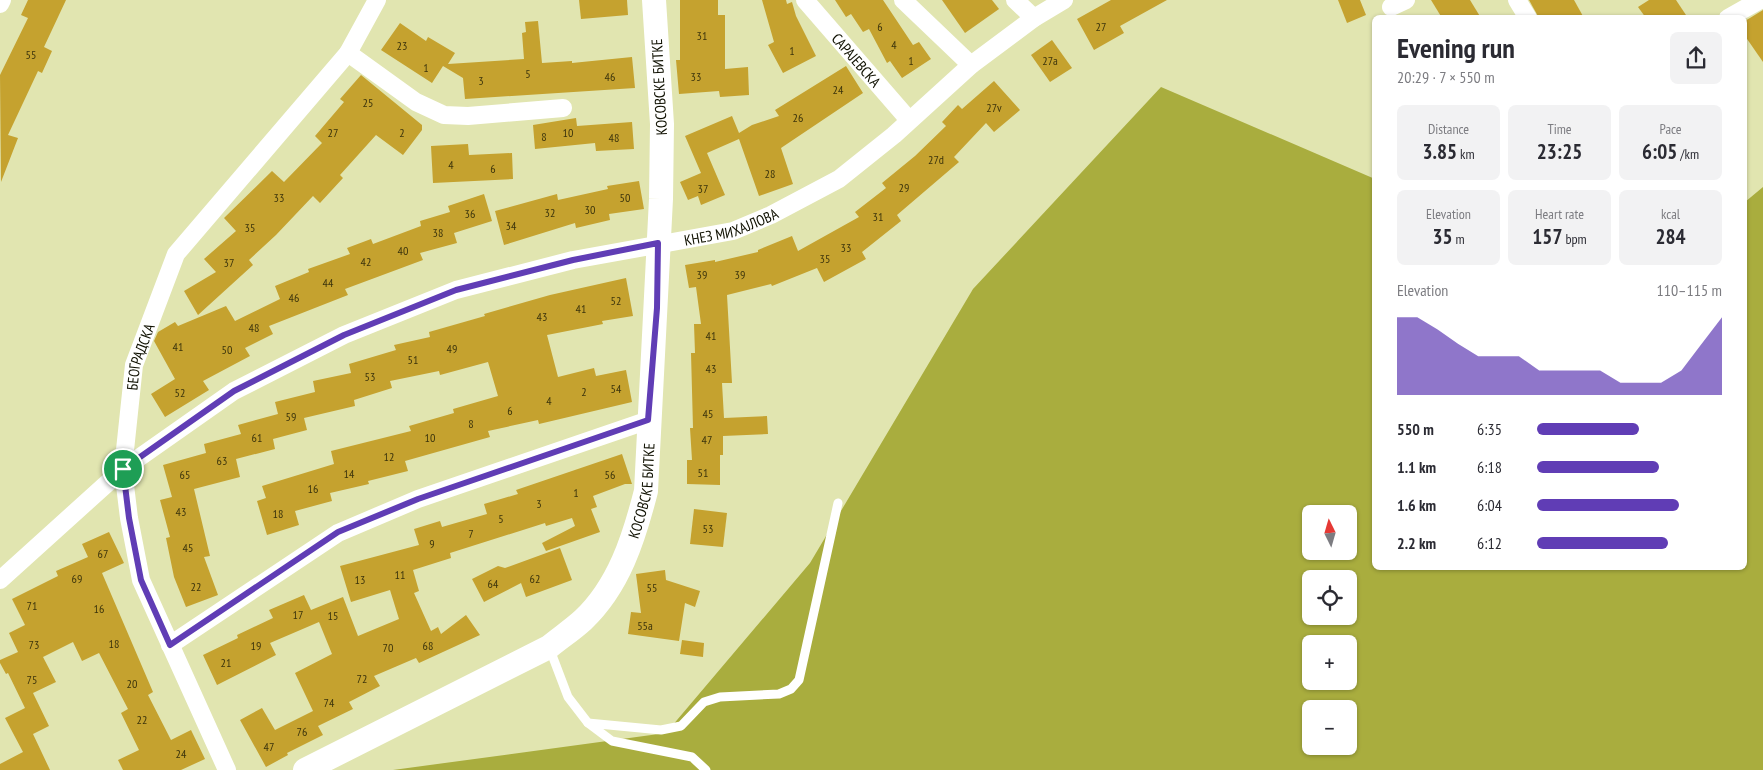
<!DOCTYPE html>
<meta charset="utf-8">
<style>
:root{--surface:#fff;--page:#f2f2f3;--text:#2b2b33;--muted:#7c7c81;--accent:#603db5}
body{margin:0;font-family:"PT Sans Narrow",sans-serif;background:var(--page);color:var(--text);height:100vh;display:flex;flex-direction:column;font-size:19px;white-space:nowrap}
*{box-sizing:border-box;margin:0}
p{font-size:16px;color:var(--muted)}
.icon{flex:none;width:28px;height:28px;fill:none;stroke:currentColor;stroke-width:2;stroke-linecap:round;stroke-linejoin:round}
.map{position:relative;flex:1;overflow:hidden}
.side{position:absolute;left:1372px;top:15px;width:375px;height:555px;display:flex;flex-direction:column;background:var(--surface);border-radius:8px;box-shadow:0 1px 4px #0004}
.side>*{flex:none}
.needle{width:32px;rotate:355deg}
.tools{position:absolute;left:1302px;top:505px;display:grid;gap:10px}
.tools a{display:grid;place-items:center;width:55px;height:55px;border-radius:8px;background:var(--surface);box-shadow:0 1px 4px #0004;font-size:25px}
.pin{position:absolute;display:grid;place-items:center;width:42px;height:42px;color:#fff;margin:-21px;border:2px solid #fff;border-radius:50%;box-shadow:0 1px 5px #0007}
.round{display:grid;place-items:center;flex:none;width:52px;height:52px;border-radius:8px;background:var(--page)}
.headline{display:flex;align-items:center;justify-content:space-between;height:85px;padding:0 25px}
h1{font-size:28px;font-weight:600;line-height:38px}
.metrics{display:grid;grid-template-columns:repeat(3,1fr);gap:8px;height:85px;padding:5px 25px}
.metrics div{display:grid;align-content:center;border-radius:8px;background:var(--page);text-align:center}
.metrics b{font-size:21px;font-weight:600}
.metrics small{font-size:14px;font-weight:400}
.metrics p{font-size:14px}
.chart{height:140px;padding:10px 25px}
.chart p{display:flex;justify-content:space-between}
.chart svg{width:100%;height:90px;margin-top:5px;fill:var(--accent);opacity:.7}
ul{padding:0 25px;list-style:none;font-size:16px}
li{display:grid;grid-template-columns:80px 60px 1fr;align-items:center;height:38px}
li i{height:12px;border-radius:6px;background:var(--accent)}
.map>svg:first-child{display:block}
</style>
<div class="map">
<svg width="1763" height="770" viewBox="0 0 1763 770">
<rect width="100%" height="100%" fill="#e1e5b0"/>
<path fill="#a9ad3e" fill-rule="evenodd" d="M1161,87L1375,179V568H1745V202L1763,187V770H393L666,733L810,563L973,289ZM1311,514H1349V551H1311ZM1311,579H1349V616H1311ZM1311,644H1349V681H1311ZM1311,709H1349V746H1311Z"/>
<g fill="#c5a22f">
<path d="M28,0H66L44,47L52,51L42,73L38,71L8,135L18,138L1,182L0,75L28,18L21,15Z"/>
<path d="M579,0H627L628,15L581,19Z"/>
<path d="M680,0H718V15H725V69L748,67L749,95L720,97L719,91L679,94L676,60H680Z"/>
<path d="M762,0H786L787,4L792,2L796,16L816,56L783,73L768,45L774,42Z"/>
<path d="M835,0H883L913,45L919,42L931,59L902,78L890,61L887,63L869,29L863,32L851,14L846,17Z"/>
<path d="M942,0H992L999,9L965,33Z"/>
<path d="M1111,0H1167L1120,26L1124,33L1094,50L1077,19Z"/>
<path d="M1338,0H1360L1366,15L1347,23Z"/>
<path d="M1431,0H1470L1481,18H1442Z"/>
<path d="M1529,0H1574L1584,18H1539Z"/>
<path d="M1649,0H1676L1688,18H1646L1638,7Z"/>
<path d="M1763,10V62L1745,36V21Z"/>
<path d="M538,21L542,63L572,61V63L632,57L635,88L465,99L463,78L443,66L432,83L381,50L400,23L426,41L428,37L455,53L448,64L524,59L522,33L526,32L525,22Z"/>
<path d="M1052,40L1072,68L1050,82L1031,55Z"/>
<path d="M846,66L863,93L781,148L793,184L759,196L739,139L707,153L725,195L701,205L698,196L688,200L680,182L701,173L685,136L732,116L739,133L752,125L779,116L775,110Z"/>
<path d="M361,75L422,125V130L403,155L376,135L340,175L343,178L320,203L313,196L276,235L249,260L253,265L198,315L184,291L216,272L204,259L236,231L224,218L272,171L284,182L322,143L315,136L344,102L340,99Z"/>
<path d="M994,81L1020,110L994,132L986,123L954,157L959,162L897,215L901,221L862,252L866,259L824,282L817,268L772,286L771,284L727,295L732,383H722L724,418L767,416L768,434L723,436V455H720V485L687,484V460H692L690,428H693L691,353H695L694,324H701L696,287L689,288L685,265L715,260V262L758,252V250L792,236L798,251L859,217L855,212L886,188L882,183L915,156L946,126L942,122L958,105L962,109Z"/>
<path d="M576,118L577,126L632,122L634,149L596,151L595,143L535,149L533,125Z"/>
<path d="M468,144L469,155L512,153L513,179L433,183L431,146Z"/>
<path d="M639,181L644,209L609,214L610,220L576,228L575,223L504,245L495,211L557,194L558,200L608,189L607,186Z"/>
<path d="M484,194L492,221L454,233L457,243L420,253L423,260L345,289L348,295L269,326L273,334L245,348L250,356L203,381L209,390L165,417L151,394L175,379L154,341L158,332L175,322L178,326L226,306L235,321L280,299L275,286L309,272L308,269L350,254L347,248L371,239L373,244L421,226L420,221L450,212L448,206Z"/>
<path d="M626,278L633,316L602,321L603,324L547,335L558,377L594,368L596,376L626,370L632,402L539,424L538,420L488,431L490,437L405,461L408,471L368,481L369,484L330,493L332,501L295,511L299,525L267,535L257,501L266,498L262,486L334,464L331,451L411,431L409,426L454,413L453,409L498,396L488,362L440,375L439,371L390,381L392,388L354,400L355,406L304,418L307,430L273,439L275,449L236,459L240,477L194,489L210,556L204,557L218,595L186,607L174,577L166,538L170,537L160,500L172,497L163,465L206,453L204,444L241,434L238,425L278,414L275,402L315,392L313,381L351,373L349,364L396,350L394,345L430,337L429,332L485,316L484,314L550,295Z"/>
<path d="M622,454L632,484H625L593,496L597,507L591,509L600,532L546,551L542,543L575,526L572,518L546,526L545,523L450,553L451,558L413,570L419,591L414,593L431,631L438,627L441,634L466,615L480,635L419,663L416,658L374,676L380,686L349,702L353,709L318,726L323,735L287,753L288,755L266,767L240,720L262,708L275,730L313,711L295,673L332,654L319,622L270,643L276,655L217,685L203,655L238,638L237,635L273,618L269,610L304,595L311,610L343,597L358,636L399,619L390,590L351,602L340,566L419,545L414,529L440,521L442,527L487,514L484,504L518,494L516,490Z"/>
<path d="M694,509L727,513L723,547L690,544Z"/>
<path d="M109,532L124,563L102,573L153,692L148,695L171,740L191,730L205,759L181,770H123L118,760L139,750L121,713L128,709L99,653L82,661L73,642L43,657L56,682L33,693L49,726L33,734L50,770H0V764L23,752L5,718L25,708L8,673L6,674L0,663V660L18,652L9,633L25,625L12,599L58,576L56,571L88,557L82,544Z"/>
<path d="M560,548L572,580L526,597L521,583L484,602L472,579L498,566L505,568Z"/>
<path d="M665,570L666,580L700,591L695,607L685,603L679,641L628,634L631,612L641,613L636,574Z"/>
<path d="M682,640L704,643L703,657L680,654Z"/>
</g>
<g fill="none" stroke-linecap="round" stroke-linejoin="round">
<g stroke="#fff" stroke-width="9">
<path d="M549,647L568,697L588,723L612,741L692,757L706,770"/>
<path d="M588,723L661,730L681,726L704,702L720,697L779,694L791,689L799,680L838,503"/>
</g>
<g stroke="#fff" stroke-width="18">
<path id="s1" d="M805,0L909,120"/>
<path d="M903,0L971,65"/>
<path d="M1015,0L1034,18"/>
<path d="M1517,0L1528,18"/>
<path d="M0,4L2,0"/>
<path d="M1391,7L1406,0"/>
<path d="M1728,18L1760,0"/>
<path d="M348,53L416,102L444,115L468,116L563,108"/>
<path id="s2" d="M0,580L123,469L234,391L344,335L456,290L573,260L733,231L771,215L839,179L894,135L971,65L1034,18L1064,0"/>
<path d="M170,645L338,533L418,499L649,420"/>
<path id="s3" d="M227,770L141,580L129,518L123,469L134,365L176,254L348,53L377,0"/>
</g>
<path stroke="#fff" stroke-width="24" id="s4" d="M305,770L549,647C560,638 572,630 583,620C619,586 634,538 646,491L661,199L662,124L654,0"/>
</g>
<g fill="none" stroke-linecap="round" stroke-linejoin="round">
<defs>
<path id="route" d="M658,243L657,308L648,420L418,499L338,532L170,645L141,580L129,518L123,469L234,391L344,335L456,290L573,260Z"/>
</defs>
<use href="#route" stroke="#fff" stroke-width="10"/>
<use href="#route" stroke="#603db5" stroke-width="6"/>
</g>
<g text-anchor="middle" dominant-baseline="central" stroke-width="4.5" stroke-linejoin="round" paint-order="stroke">
<g font-size="12" fill="#3c340c">
<text x="880" y="26">6</text>
<text x="1101" y="26">27</text>
<text x="702" y="35">31</text>
<text x="894" y="44">4</text>
<text x="402" y="45">23</text>
<text x="792" y="50">1</text>
<text x="31" y="54">55</text>
<text x="911" y="60">1</text>
<text x="1050" y="60">27a</text>
<text x="426" y="67">1</text>
<text x="528" y="73">5</text>
<text x="610" y="76">46</text>
<text x="696" y="76">33</text>
<text x="481" y="80">3</text>
<text x="838" y="89">24</text>
<text x="368" y="102">25</text>
<text x="994" y="107">27v</text>
<text x="798" y="117">26</text>
<text x="333" y="132">27</text>
<text x="402" y="132">2</text>
<text x="568" y="132">10</text>
<text x="544" y="136">8</text>
<text x="614" y="137">48</text>
<text x="936" y="159">27d</text>
<text x="451" y="164">4</text>
<text x="493" y="168">6</text>
<text x="770" y="173">28</text>
<text x="904" y="187">29</text>
<text x="703" y="188">37</text>
<text x="279" y="197">33</text>
<text x="625" y="197">50</text>
<text x="590" y="209">30</text>
<text x="550" y="212">32</text>
<text x="470" y="213">36</text>
<text x="878" y="216">31</text>
<text x="511" y="225">34</text>
<text x="250" y="227">35</text>
<text x="438" y="232">38</text>
<text x="846" y="247">33</text>
<text x="403" y="250">40</text>
<text x="825" y="258">35</text>
<text x="366" y="261">42</text>
<text x="229" y="262">37</text>
<text x="702" y="274">39</text>
<text x="740" y="274">39</text>
<text x="328" y="282">44</text>
<text x="294" y="297">46</text>
<text x="616" y="300">52</text>
<text x="581" y="308">41</text>
<text x="542" y="316">43</text>
<text x="254" y="327">48</text>
<text x="711" y="335">41</text>
<text x="178" y="346">41</text>
<text x="452" y="348">49</text>
<text x="227" y="349">50</text>
<text x="413" y="359">51</text>
<text x="711" y="368">43</text>
<text x="370" y="376">53</text>
<text x="616" y="388">54</text>
<text x="584" y="391">2</text>
<text x="180" y="392">52</text>
<text x="549" y="400">4</text>
<text x="510" y="410">6</text>
<text x="708" y="413">45</text>
<text x="291" y="416">59</text>
<text x="471" y="423">8</text>
<text x="257" y="437">61</text>
<text x="430" y="437">10</text>
<text x="707" y="439">47</text>
<text x="389" y="456">12</text>
<text x="222" y="460">63</text>
<text x="703" y="472">51</text>
<text x="349" y="473">14</text>
<text x="185" y="474">65</text>
<text x="610" y="474">56</text>
<text x="313" y="488">16</text>
<text x="576" y="492">1</text>
<text x="539" y="503">3</text>
<text x="181" y="511">43</text>
<text x="278" y="513">18</text>
<text x="501" y="518">5</text>
<text x="708" y="528">53</text>
<text x="471" y="533">7</text>
<text x="432" y="543">9</text>
<text x="188" y="547">45</text>
<text x="103" y="553">67</text>
<text x="400" y="574">11</text>
<text x="77" y="578">69</text>
<text x="535" y="578">62</text>
<text x="360" y="579">13</text>
<text x="493" y="583">64</text>
<text x="196" y="586">22</text>
<text x="652" y="587">55</text>
<text x="32" y="605">71</text>
<text x="99" y="608">16</text>
<text x="298" y="614">17</text>
<text x="333" y="615">15</text>
<text x="645" y="625">55a</text>
<text x="114" y="643">18</text>
<text x="34" y="644">73</text>
<text x="256" y="645">19</text>
<text x="428" y="645">68</text>
<text x="388" y="647">70</text>
<text x="226" y="662">21</text>
<text x="362" y="678">72</text>
<text x="32" y="679">75</text>
<text x="132" y="683">20</text>
<text x="329" y="702">74</text>
<text x="142" y="719">22</text>
<text x="302" y="731">76</text>
<text x="269" y="746">47</text>
<text x="181" y="753">24</text>
</g>
<g font-size="15" fill="#0f1000" stroke="#fff">
<text stroke="none"><textPath href="#s1" startOffset="79">САРАЈЕВСКА</textPath></text>
<text transform="translate(659 87) rotate(-93)">КОСОВСКЕ БИТКЕ</text>
<text stroke="none"><textPath href="#s2" startOffset="828">КНЕЗ МИХАЈЛОВА</textPath></text>
<text stroke="none"><textPath href="#s3" startOffset="435">БЕОГРАДСКА</textPath></text>
<text stroke="none"><textPath href="#s4" startOffset="462">КОСОВСКЕ БИТКЕ</textPath></text>
</g>
</g>
</svg>
<div class="tools">
<a><svg class="needle" viewBox="-14 -14 28 28"><path d="M0-13l5 13h-10z" fill="#e53935"/><path d="M0 13l5-13h-10z" fill="#7c7c81"/></svg></a>
<a><svg class="icon" aria-label="locate" viewBox="0 0 24 24"><circle cx="12" cy="12" r="6"/><path d="M12 2v4M12 18v4M2 12h4M18 12h4"/></svg></a>
<a>+</a>
<a>−</a>
</div>
<div class="pin" style="left:123px;top:469px;background:#1e9e55"><svg class="icon" aria-label="arrive" viewBox="0 0 24 24"><path d="M6 21V4h12l-3 4 3 4H6"/></svg></div>
<section class="side">
<div class="headline"><div><h1>Evening run</h1><p>20:29 · 7 × 550 m</p></div><a class="round"><svg class="icon" aria-label="share" viewBox="0 0 24 24"><path d="M12 15V3M7 8l5-5 5 5M5 13v7h14v-7"/></svg></a></div>
<div class="metrics">
<div><p>Distance</p><b>3.85<small> km</small></b></div>
<div><p>Time</p><b>23:25</b></div>
<div><p>Pace</p><b>6:05<small> /km</small></b></div>
</div>
<div class="metrics">
<div><p>Elevation</p><b>35<small> m</small></b></div>
<div><p>Heart rate</p><b>157<small> bpm</small></b></div>
<div><p>kcal</p><b>284</b></div>
</div>
<div class="chart"><p><span>Elevation</span>110–115 m</p>
<svg viewBox="0 0 160 44" preserveAspectRatio="none"><path d="M0 44V6L10 6L20 12L30 19L40 25L50 25L60 25L70 32L80 32L90 32L100 32L110 38L120 38L130 38L140 32L150 19L160 6V44z"/></svg>
</div>
<ul>
<li><b>550 m</b>6:35<i style="width:55%"></i></li>
<li><b>1.1 km</b>6:18<i style="width:66%"></i></li>
<li><b>1.6 km</b>6:04<i style="width:77%"></i></li>
<li><b>2.2 km</b>6:12<i style="width:71%"></i></li>
</ul>
</section>
</div>
